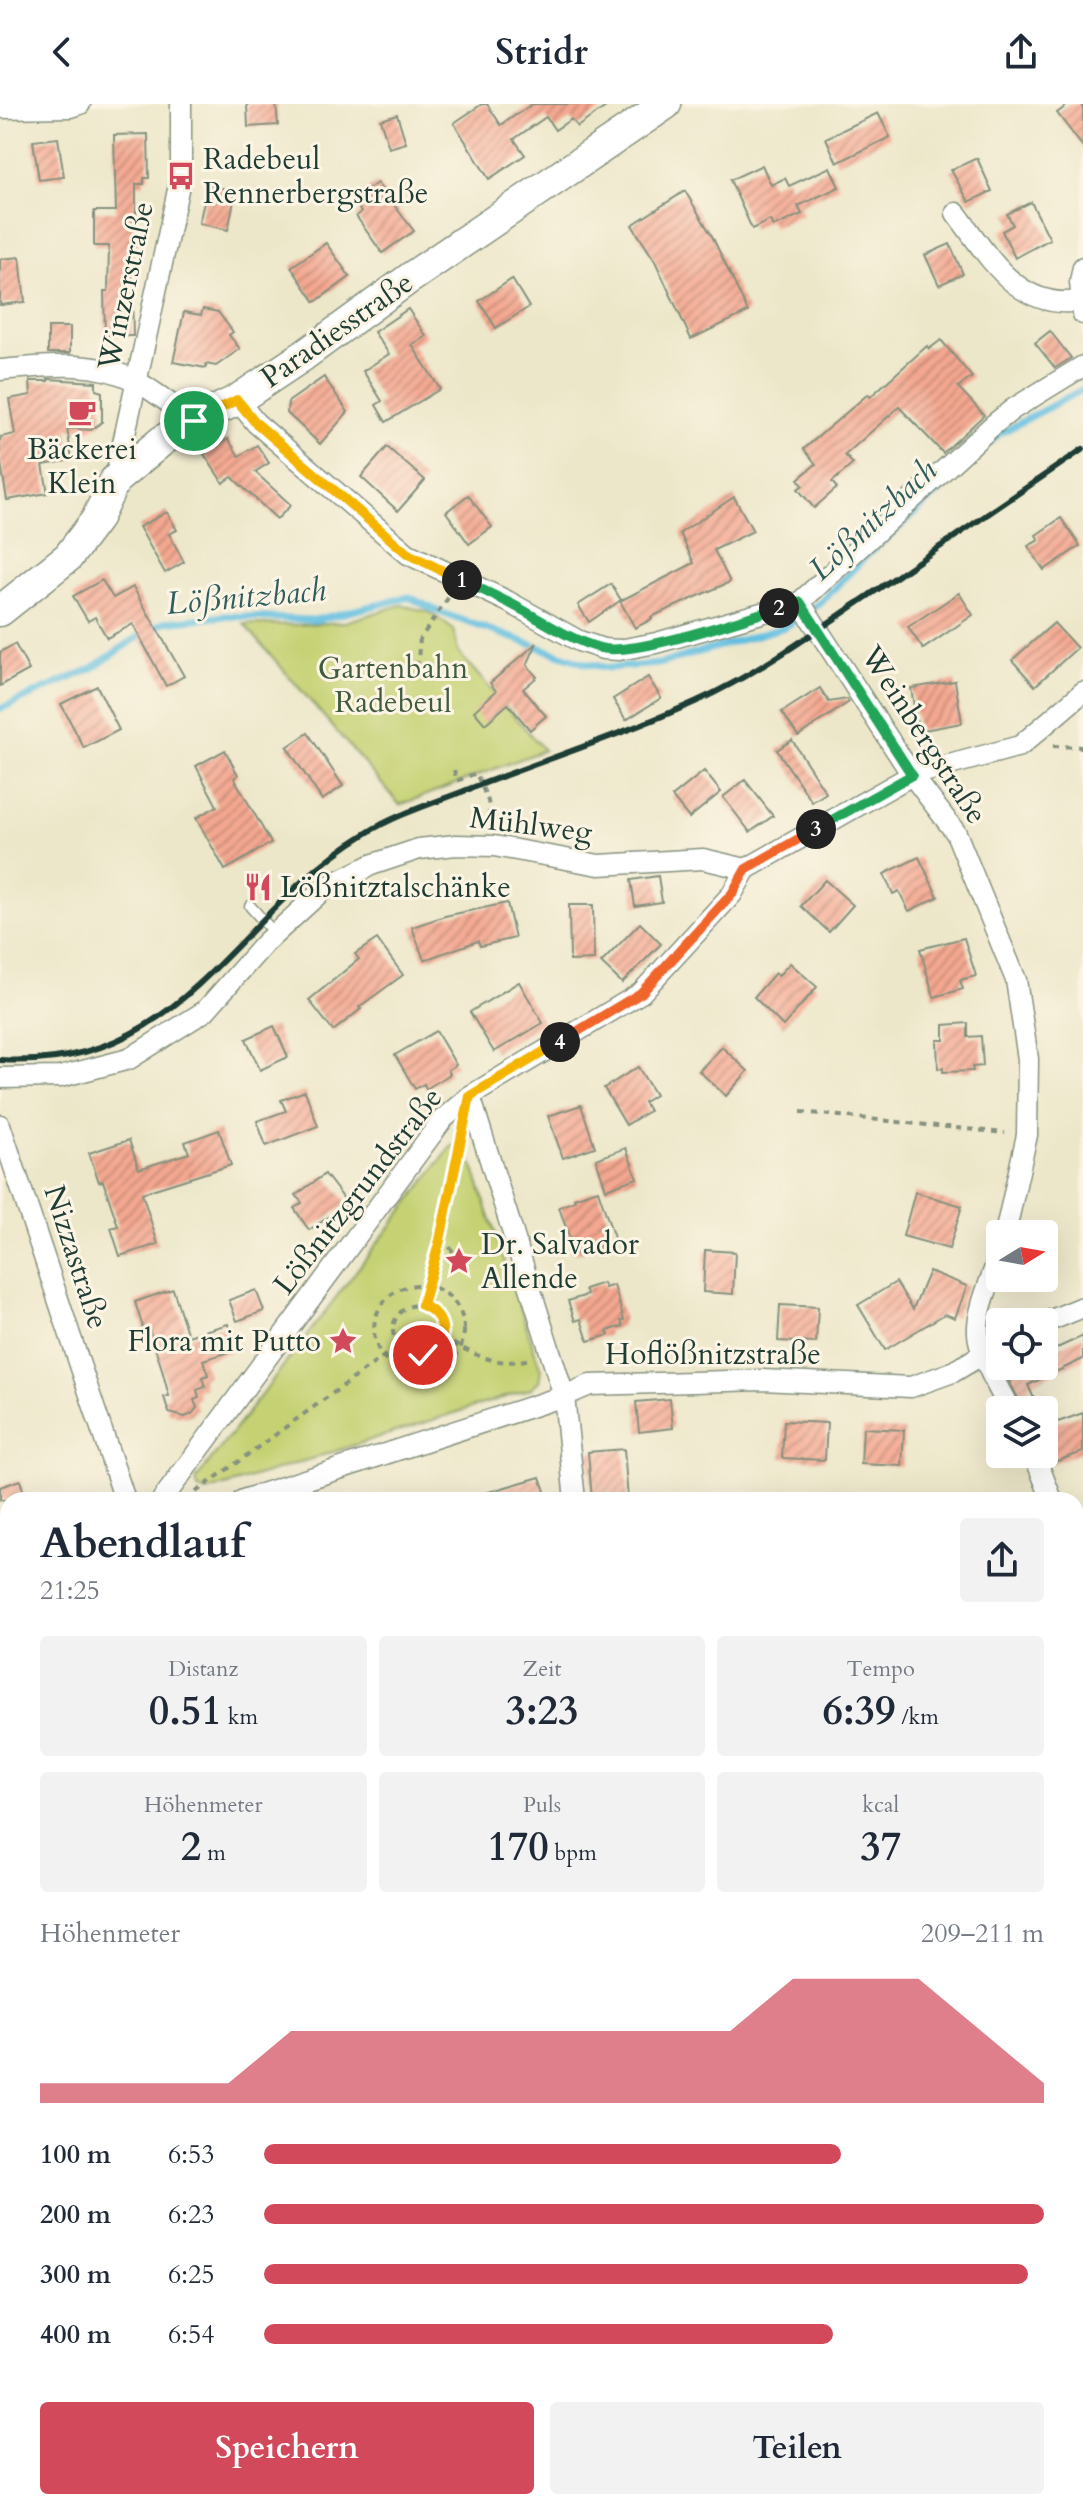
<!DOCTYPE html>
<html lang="de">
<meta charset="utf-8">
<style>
:root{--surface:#fff;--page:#f2f2f3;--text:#1f2937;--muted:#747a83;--accent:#d1495b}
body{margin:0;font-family:Cardo,serif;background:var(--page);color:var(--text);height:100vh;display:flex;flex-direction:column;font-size:30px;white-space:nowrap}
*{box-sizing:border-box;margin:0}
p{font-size:26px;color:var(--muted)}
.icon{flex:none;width:44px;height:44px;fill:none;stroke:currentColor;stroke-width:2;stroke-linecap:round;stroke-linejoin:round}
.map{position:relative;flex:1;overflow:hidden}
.details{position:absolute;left:0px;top:1388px;width:1084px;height:1018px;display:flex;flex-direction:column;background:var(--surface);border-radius:24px 24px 0 0;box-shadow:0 8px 32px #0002}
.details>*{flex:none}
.needle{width:52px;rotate:79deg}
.tools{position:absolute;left:986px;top:1116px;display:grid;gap:16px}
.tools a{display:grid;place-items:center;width:72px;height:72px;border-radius:8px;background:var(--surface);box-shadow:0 8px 32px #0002;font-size:40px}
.pin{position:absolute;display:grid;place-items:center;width:68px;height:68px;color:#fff;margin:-34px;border:4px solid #fff;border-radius:50%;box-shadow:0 2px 8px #0007}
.km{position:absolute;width:40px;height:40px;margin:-20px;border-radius:50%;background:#222;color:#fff;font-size:22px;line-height:40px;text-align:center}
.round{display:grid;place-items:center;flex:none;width:84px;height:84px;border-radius:8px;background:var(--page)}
.head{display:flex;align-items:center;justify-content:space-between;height:136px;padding:0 40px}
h1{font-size:44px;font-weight:700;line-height:60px}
.figures{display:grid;grid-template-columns:repeat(3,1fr);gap:12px;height:136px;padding:8px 40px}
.figures div{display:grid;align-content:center;border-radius:8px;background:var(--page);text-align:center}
.figures b{font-size:40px;font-weight:700}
.figures small{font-size:22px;font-weight:400}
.figures p{font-size:22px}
.chart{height:224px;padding:16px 40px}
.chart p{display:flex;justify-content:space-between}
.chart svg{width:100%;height:144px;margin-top:8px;fill:var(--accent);opacity:.7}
.primary-button{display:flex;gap:16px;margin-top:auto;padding:16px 40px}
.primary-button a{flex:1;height:92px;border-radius:8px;background:var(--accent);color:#fff;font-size:32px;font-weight:700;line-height:92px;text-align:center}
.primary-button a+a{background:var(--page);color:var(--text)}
ul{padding:0 40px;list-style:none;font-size:26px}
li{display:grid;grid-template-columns:128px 96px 1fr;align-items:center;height:60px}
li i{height:20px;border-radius:10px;background:var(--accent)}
header{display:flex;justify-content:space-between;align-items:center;height:104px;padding:0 40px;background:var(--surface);font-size:36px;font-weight:700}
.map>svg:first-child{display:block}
</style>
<header><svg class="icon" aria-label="back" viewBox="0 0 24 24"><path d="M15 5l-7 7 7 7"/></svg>Stridr<svg class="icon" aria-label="share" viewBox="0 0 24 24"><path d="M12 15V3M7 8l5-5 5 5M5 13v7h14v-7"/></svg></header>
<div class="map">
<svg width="1083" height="2405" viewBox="0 0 1083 2405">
<defs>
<pattern id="building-hatch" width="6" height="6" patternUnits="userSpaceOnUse" patternTransform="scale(2)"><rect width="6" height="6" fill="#f4a790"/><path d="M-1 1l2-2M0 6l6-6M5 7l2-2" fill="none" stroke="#c58976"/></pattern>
</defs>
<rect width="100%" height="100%" fill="#fcf5e5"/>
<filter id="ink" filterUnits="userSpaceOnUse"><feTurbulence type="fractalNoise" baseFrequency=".0125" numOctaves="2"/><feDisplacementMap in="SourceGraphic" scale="16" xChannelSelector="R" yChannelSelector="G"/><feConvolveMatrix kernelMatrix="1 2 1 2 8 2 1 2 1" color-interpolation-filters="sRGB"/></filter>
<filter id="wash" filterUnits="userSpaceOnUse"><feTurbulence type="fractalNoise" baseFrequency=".006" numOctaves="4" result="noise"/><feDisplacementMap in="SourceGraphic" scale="32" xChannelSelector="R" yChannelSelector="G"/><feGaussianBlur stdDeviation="1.8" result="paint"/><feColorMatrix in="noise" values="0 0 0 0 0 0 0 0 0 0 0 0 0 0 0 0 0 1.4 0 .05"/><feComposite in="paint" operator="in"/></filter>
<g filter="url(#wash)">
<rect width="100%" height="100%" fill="#ede7ca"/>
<g fill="#c5d172" stroke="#728753" stroke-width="2">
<path d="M401,501L429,508L454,526L458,548L544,646L400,701L244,520L298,521L345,518Z"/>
<path d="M461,1041L467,1045L541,1266L539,1277L530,1285L207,1388L198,1385L196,1376L452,1042Z"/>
</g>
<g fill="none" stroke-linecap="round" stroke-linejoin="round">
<path stroke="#62bfe0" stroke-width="7" d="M0,605L93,564L132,537L164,518L227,512L315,516L409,493L439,508L584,559L609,564L659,560L785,523L821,498L860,458L938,389L999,330L1083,285"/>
</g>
<g id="blocks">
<g fill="url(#building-hatch)">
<path d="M247,0H276L278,21L248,23Z"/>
<path d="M482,0H487L501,21L532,0H610L577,23L571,15L555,26L546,13L514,35L525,51L489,75L454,19Z"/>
<path d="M1069,0H1083V43L1057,9Z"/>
<path d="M878,9L890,33L837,59L826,34Z"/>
<path d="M397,10L406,39L389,44L380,15Z"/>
<path d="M148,30L149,74H144V80H136V142H131L133,232H105L104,187H108L109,142H94V107H116L114,31Z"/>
<path d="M58,34L64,73L39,76L33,37Z"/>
<path d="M977,54L992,87L969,98L951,66Z"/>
<path d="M762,61L771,81L785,74L789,82L830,63L839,83L798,102L802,110L773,123L770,116L752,125L730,76Z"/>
<path d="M377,79L414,127L382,149L356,112L361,108L353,96Z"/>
<path d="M208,81L236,87L228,126L199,119Z"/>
<path d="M685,87L712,132L748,208L691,235L655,157L632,121Z"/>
<path d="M1031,98L1050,135L1015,154L1002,127L1013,121L1007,110Z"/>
<path d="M326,139L350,173L315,198L291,163Z"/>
<path d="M950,140L963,170L939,181L925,151Z"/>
<path d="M20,153L25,198L0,201V155Z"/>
<path d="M512,175L529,203L496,224L479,197Z"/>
<path d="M203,205L218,208L233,228L229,231L240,245L216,262L206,260V264L173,258L184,208L201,211Z"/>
<path d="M408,205L426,232L412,241L440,285L386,318L376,301L382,297L363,267L389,250L374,228Z"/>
<rect x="48" y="223" width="22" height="26"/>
<path d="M1050,227L1071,254L1055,264L1035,239Z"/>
<path d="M941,236L972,273L958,283L984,311L943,349L899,303L845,351L853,360L832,378L837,384L814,404L798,385L803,381L798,375L816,360L804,345L868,290L870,293L927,242L929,245Z"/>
<path d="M324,273L348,308L320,340L287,309L288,298Z"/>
<path d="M48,275L96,278V286L102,288V318L91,326L67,324L72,356L43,361L48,389L7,396L0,354V333L15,330L9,295L31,291L30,277H48Z"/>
<path d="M228,335L239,352L257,341L269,359L255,368L291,401L277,415L232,373L223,379L204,350Z"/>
<path d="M387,343L425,376L398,407L361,373Z"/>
<path d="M468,391L492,423L469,440L446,408Z"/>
<path d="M734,393L753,427L714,446L730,478L651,513L652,515L635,524L620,497L694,459L680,429Z"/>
<path d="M167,408L177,426L169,430L184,458L165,469L139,423Z"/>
<path d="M1061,414L1080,442L1044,466L1028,442L1039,436L1036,431Z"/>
<path d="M102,476L113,494L133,483L184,572L166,582L133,520L107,534L95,513L88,517L73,492Z"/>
<path d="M611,480L621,496L589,518L578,501Z"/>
<path d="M959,489L973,511L923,545L908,523Z"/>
<path d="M1054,519L1077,544L1035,582L1012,556Z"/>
<path d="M537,539L527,561L537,573L523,585L546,612L530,626L508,600L485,620L474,607L496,587L490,579Z"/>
<path d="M15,540L29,566L0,582V548Z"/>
<path d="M648,573L661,594L626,616L613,595Z"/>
<path d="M955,577L962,619L918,627L911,584Z"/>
<path d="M97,582L119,626L84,644L61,600Z"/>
<path d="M820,584L829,598L847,595L849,598L798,632L782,608Z"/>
<path d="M308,629L343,682L322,696L287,643Z"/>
<path d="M792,636L826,689L812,698L777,646Z"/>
<path d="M225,646L238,671L234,674L271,739L225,766L196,714L217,702L196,662Z"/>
<path d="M704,667L721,688L689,714L672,693Z"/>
<path d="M745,676L773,712L750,728L723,693Z"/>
<path d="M919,753L938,793L909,807L899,787L893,790L884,770Z"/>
<path d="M658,772L662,798L635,802L631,776Z"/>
<path d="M825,776L853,801L829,828L801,802Z"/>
<path d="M507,799L515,834L480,842L478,837L424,856L412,823L445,812Z"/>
<path d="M569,801H593L594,856L570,857Z"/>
<path d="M640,819L661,840L622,879L601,859Z"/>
<path d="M964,834L976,872L960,876L963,885L934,893L920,845Z"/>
<path d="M377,835L403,871L359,903L361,905L333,927L309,896L359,855L355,850Z"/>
<path d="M790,859L817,883L783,922L754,893L775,869L778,872Z"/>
<path d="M519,878L543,919L494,948L470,908Z"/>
<path d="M968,919V933L981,932L983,962L972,963L973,967L943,968V964L938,965L937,936H944V921Z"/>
<path d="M274,922L288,953L260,966L246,935Z"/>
<path d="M436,927L456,961L448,966L450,970L426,985L424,980L415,985L395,951Z"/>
<path d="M722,943L748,967L726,992L699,967Z"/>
<path d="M638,963L655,991L644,998L649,1007L626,1021L604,984Z"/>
<path d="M305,987L318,1022L266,1042L257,1017L286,1007L281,996Z"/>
<path d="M581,1001L595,1043L563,1054L548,1012Z"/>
<path d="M219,1026L231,1061L142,1089L158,1140L120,1152L111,1124L118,1122L103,1077L99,1078L89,1049L129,1036L139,1065L189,1049L185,1038Z"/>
<path d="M626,1044L637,1074L606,1085L596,1055Z"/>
<path d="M325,1070L348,1100L309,1126L294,1104L302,1099L296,1091Z"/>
<path d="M598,1086L615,1137L575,1150L559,1103L575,1097L574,1094Z"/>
<path d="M915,1088L962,1102L949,1145L903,1132Z"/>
<path d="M705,1146L735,1148L733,1190L703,1188Z"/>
<path d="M929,1167L967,1182L955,1214L945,1210L885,1246L858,1201L896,1178L913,1205Z"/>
<path d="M603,1179L605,1184L614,1181L624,1216L621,1217L623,1222L607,1227L609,1231L588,1237L581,1215L575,1217L568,1197L587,1191L585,1185Z"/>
<path d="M173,1185L188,1232L228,1220L236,1246L203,1256L208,1271L202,1273L205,1283L197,1286L199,1294L194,1296L197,1304L192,1310L185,1313L169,1309L164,1293L169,1292L161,1262L149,1225L144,1227L135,1198Z"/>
<path d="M256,1186L264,1207L237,1217L229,1196Z"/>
<path d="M780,1201L818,1203L816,1239L778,1237Z"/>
<path d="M1083,1232V1255L1028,1281L1039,1306H1024L1005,1269L1019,1262H1044V1250Z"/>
<path d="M670,1295L673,1324L639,1328L636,1298Z"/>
<path d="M1083,1309V1348L1051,1359L1044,1342V1323Z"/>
<path d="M784,1317L827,1319L825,1356L782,1354Z"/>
<path d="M863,1324L904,1326L902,1362L861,1360Z"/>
<path d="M624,1345L628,1396H592L588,1348Z"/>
<path d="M540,1373L548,1396H478V1391Z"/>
<path d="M20,1376L26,1396H0V1383Z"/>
</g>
</g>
</g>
<g filter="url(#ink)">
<use href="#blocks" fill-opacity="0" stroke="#86927f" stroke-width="2"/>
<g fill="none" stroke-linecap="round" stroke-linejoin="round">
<defs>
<path id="lane" d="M250,802L275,830"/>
<g id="street">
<path d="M0,4L71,3L80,0"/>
<path d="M956,109C988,151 1017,207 1080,197"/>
<path d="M1083,163L1080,178L1083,210"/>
<path d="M0,266C46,262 94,255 136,277C156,288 175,304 194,317"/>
<path d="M237,296L256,319L408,450L507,497L579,537L603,545L619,546L656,539L800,498L993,321L1013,305L1083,262"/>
<path d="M115,376L181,72V0"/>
<path d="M800,498L912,671L956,729L1016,876L1028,955L1027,1031L1005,1130"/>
<path d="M0,974L60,973L129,955L205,907L265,839L325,784L371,761L419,745L456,741L494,742L599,761L703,755L746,765"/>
<path d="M470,992L564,1292L575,1396"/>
<path d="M0,1021L125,1396"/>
<path d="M1000,1149C993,1171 976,1207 978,1229C979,1249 1000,1289 1011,1306"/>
<path d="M1044,1219L1083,1203"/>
<path d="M1034,1350L1052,1396"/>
<path d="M162,1396L443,1015L470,992L641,889L732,790L746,765L912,671L1020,642L1083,588"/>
<path d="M243,1396L564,1292L590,1281L762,1276L911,1283L953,1268L1000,1240"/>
<path d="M1076,1458L1083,1476"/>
<path d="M0,1472L8,1469"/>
<path d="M0,1887L8,1872"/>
<path d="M1076,1904H1083"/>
<path d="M1076,2191H1083"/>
<path d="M0,2298H8"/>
<path d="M411,2398L416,2405"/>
<path d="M843,2398L845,2405"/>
</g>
<path id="secondary" d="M0,507L68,453L96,416L115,376L163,336L194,317L237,296L303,252L410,174L666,0"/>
</defs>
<use href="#lane" stroke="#86927f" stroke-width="13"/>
<use href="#street" stroke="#86927f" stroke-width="23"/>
<use href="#secondary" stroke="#86927f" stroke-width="33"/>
<g stroke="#86927f" stroke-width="4" stroke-dasharray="6 6" stroke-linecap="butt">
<path d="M417,563L420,535L450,491"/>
<path d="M1053,642L1083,643"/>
<path d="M454,666L457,677L476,669L488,697L491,720"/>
<path d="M801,1008L1005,1029"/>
<path d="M440,1136L449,1142L457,1154"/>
<circle cx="419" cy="1226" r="45"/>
<circle cx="418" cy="1226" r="25"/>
<path d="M422,1201L440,1136L461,1036"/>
<path d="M442,1234C473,1249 494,1264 530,1255"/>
<path d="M196,1388L398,1242"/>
<path d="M0,1795H8"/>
</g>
<use href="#lane" stroke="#fff" stroke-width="10"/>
<use href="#street" stroke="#fff" stroke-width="20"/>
<use href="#secondary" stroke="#fff" stroke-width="30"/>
<path stroke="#1f3d34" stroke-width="6" d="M0,956C184,968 232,810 365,730C395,711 431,700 464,687C540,657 620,632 695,598C757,570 812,530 868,492C939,443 1011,394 1083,345"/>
</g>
</g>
<g fill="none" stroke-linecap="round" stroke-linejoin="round" filter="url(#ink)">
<defs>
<path id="split-1" d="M194,317L237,296L256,319L408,450L462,476"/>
<path id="split-2" d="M462,476C484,487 507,497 528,509C551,522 574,537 600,544C635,553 740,515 779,504"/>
<path id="split-3" d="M779,504L800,498L912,671L816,725"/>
<path id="split-4" d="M560,938L641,889L732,790L746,765L816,725"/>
<path id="split-5" d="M423,1251C450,1241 448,1212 422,1201L440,1136L470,992L560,938"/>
</defs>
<use href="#split-1" stroke="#fff" stroke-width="16"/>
<use href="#split-2" stroke="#fff" stroke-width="16"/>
<use href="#split-3" stroke="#fff" stroke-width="16"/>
<use href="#split-4" stroke="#fff" stroke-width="16"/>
<use href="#split-5" stroke="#fff" stroke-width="16"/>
<use href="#split-1" stroke="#f5b400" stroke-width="10"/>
<use href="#split-2" stroke="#22a559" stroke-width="10"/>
<use href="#split-3" stroke="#22a559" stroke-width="10"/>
<use href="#split-4" stroke="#f0652b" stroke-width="10"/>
<use href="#split-5" stroke="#f5b400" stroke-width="10"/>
</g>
<defs>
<symbol id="bus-bare" viewBox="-9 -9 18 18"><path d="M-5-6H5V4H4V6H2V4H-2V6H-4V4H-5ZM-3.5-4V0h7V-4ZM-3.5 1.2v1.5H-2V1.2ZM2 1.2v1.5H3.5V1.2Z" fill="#d1495b" stroke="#fcf5e5" stroke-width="2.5" paint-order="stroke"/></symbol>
<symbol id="cafe-bare" viewBox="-9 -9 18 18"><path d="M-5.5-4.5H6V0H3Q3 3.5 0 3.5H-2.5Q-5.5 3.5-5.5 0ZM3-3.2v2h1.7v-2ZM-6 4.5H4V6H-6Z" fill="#d1495b" stroke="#fcf5e5" stroke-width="2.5" paint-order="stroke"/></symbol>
<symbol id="restaurant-bare" viewBox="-9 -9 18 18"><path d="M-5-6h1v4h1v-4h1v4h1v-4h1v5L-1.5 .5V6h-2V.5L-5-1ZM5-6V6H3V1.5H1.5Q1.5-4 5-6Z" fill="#d1495b" stroke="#fcf5e5" stroke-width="2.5" paint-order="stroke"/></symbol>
<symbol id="sight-bare" viewBox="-9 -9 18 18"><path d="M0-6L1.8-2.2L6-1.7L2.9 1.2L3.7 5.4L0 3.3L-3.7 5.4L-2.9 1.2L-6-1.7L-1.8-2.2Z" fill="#d1495b" stroke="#fcf5e5" stroke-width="2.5" paint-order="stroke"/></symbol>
</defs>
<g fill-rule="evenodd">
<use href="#bus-bare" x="161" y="52" width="40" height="40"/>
<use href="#cafe-bare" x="62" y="288" width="40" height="40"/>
<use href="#restaurant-bare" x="238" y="763" width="40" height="40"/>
<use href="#sight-bare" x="439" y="1137" width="40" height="40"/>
<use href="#sight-bare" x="323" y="1217" width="40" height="40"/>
</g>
<g text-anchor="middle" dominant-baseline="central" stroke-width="6" stroke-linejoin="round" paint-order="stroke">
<g font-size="30" fill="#1f3d34" stroke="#fcf5e5" text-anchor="start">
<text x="203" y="55">Radebeul<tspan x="203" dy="34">Rennerbergstraße</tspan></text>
<text x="82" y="345" text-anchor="middle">Bäckerei<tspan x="82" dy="34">Klein</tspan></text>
<text x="280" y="783">Lößnitztalschänke</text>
<text x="481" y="1140">Dr. Salvador<tspan x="481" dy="34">Allende</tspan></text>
<text x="321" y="1237" text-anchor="end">Flora mit Putto</text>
</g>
<g font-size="30" fill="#1f3d34" stroke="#fcf5e5">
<text transform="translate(126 182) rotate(-78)">Winzerstraße</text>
<text transform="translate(337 226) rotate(-35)">Paradiesstraße</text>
<text transform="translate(924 631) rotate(57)">Weinbergstraße</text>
<text transform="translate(531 721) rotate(7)">Mühlweg</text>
<text transform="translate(358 1087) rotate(-52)">Lößnitzgrundstraße</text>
<text transform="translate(76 1153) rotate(72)">Nizzastraße</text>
<text x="713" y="1250">Hoflößnitzstraße</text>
</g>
<g font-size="30" fill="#405b40" stroke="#fcf5e5">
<text x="393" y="564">Gartenbahn<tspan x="393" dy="34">Radebeul</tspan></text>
</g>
<g font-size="32" font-style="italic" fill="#305e5f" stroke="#fcf5e5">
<text transform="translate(873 416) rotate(-43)">Lößnitzbach</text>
<text transform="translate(246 493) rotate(-5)">Lößnitzbach</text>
</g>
</g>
</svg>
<div class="tools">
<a><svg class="needle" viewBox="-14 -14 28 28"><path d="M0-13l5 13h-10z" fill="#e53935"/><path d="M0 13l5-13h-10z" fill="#747a83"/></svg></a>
<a><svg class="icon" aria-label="locate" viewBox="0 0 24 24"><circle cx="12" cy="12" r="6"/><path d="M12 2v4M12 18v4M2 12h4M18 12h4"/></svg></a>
<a><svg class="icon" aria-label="layers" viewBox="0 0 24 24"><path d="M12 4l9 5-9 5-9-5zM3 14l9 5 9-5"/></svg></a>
</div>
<div class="pin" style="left:194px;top:317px;background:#1e9e55"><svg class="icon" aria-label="arrive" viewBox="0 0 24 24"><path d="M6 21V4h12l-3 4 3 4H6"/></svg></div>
<div class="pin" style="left:423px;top:1251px;background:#d93025"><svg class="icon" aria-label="check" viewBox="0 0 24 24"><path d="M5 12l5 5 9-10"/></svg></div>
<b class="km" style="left:462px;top:476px">1</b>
<b class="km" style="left:779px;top:504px">2</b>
<b class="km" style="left:816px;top:725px">3</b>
<b class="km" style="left:560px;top:938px">4</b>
<section class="details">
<div class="head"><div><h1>Abendlauf</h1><p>21:25</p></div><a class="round"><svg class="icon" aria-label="share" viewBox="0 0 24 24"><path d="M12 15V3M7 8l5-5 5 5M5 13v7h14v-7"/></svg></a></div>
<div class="figures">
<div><p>Distanz</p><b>0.51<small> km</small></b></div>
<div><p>Zeit</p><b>3:23</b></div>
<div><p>Tempo</p><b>6:39<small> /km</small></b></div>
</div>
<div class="figures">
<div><p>Höhenmeter</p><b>2<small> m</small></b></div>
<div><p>Puls</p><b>170<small> bpm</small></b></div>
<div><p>kcal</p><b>37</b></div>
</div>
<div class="chart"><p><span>Höhenmeter</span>209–211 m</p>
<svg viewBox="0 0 160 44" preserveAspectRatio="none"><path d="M0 44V38L10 38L20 38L30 38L40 22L50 22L60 22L70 22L80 22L90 22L100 22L110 22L120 6L130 6L140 6L150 22L160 38V44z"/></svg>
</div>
<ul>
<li><b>100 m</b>6:53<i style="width:74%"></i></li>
<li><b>200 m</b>6:23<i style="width:100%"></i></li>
<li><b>300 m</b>6:25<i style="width:98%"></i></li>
<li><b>400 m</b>6:54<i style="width:73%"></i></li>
</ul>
<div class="primary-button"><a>Speichern</a><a>Teilen</a></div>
</section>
</div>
